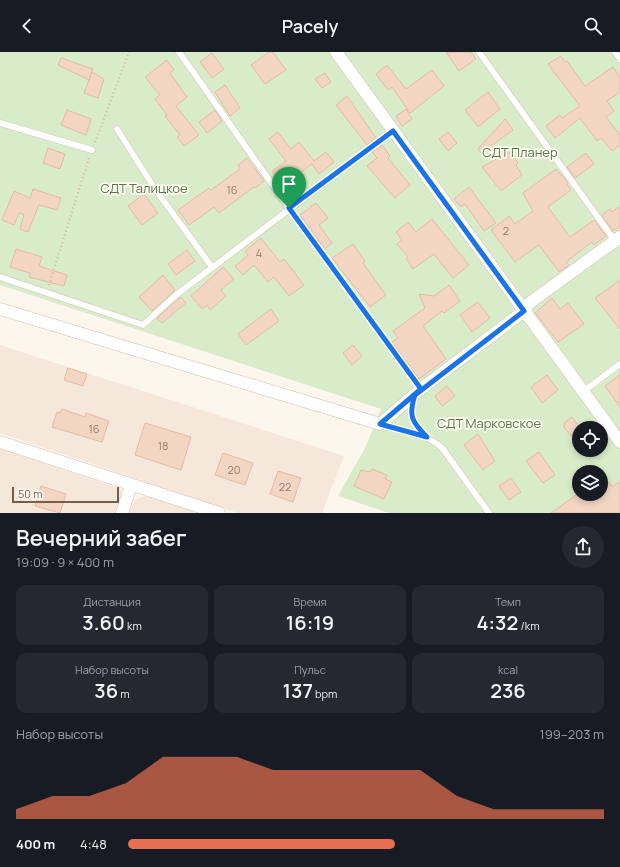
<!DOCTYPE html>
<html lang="ru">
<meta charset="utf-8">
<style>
:root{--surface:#171b24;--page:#242831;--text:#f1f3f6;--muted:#9ea1a6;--accent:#e76f51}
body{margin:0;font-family:Manrope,sans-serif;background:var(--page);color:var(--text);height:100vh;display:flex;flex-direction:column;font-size:15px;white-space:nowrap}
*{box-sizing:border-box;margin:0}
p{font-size:13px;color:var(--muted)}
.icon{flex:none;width:22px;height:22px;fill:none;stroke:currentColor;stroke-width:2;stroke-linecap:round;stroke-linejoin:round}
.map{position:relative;height:461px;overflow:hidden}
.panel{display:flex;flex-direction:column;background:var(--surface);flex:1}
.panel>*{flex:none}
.tools{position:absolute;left:572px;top:369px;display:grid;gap:8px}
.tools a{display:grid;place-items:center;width:36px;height:36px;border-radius:50%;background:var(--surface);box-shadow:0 2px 6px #0003;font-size:20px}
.scale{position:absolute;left:12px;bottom:10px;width:107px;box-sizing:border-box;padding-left:4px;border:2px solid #7a5c4d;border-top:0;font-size:11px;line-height:14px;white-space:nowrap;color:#7a5c4d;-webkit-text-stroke:3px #fffaf3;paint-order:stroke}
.pin{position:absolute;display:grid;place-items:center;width:34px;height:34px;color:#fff;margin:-41px -17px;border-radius:50% 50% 50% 0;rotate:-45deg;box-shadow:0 0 4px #0007}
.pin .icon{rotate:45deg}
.round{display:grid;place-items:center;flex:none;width:42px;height:42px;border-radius:21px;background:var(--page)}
.head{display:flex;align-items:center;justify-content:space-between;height:68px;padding:0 16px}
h1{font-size:22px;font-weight:600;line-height:30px}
.stats{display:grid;grid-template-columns:repeat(3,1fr);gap:6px;height:68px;padding:4px 16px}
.stats div{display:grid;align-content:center;border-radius:10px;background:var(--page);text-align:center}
.stats b{font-size:20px;font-weight:600}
.stats small{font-size:11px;font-weight:400}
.stats p{font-size:11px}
.chart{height:112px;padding:8px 16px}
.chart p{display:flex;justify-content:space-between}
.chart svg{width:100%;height:72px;margin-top:4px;fill:var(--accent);opacity:.7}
ul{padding:0 16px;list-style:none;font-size:13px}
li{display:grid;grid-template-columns:64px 48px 1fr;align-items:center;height:30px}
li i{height:10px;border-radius:5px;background:var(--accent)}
header{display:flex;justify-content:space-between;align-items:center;height:52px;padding:0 16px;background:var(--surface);font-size:18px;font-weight:600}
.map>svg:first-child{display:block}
</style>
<header><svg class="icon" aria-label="back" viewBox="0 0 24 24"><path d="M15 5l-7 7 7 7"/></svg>Pacely<svg class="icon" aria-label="search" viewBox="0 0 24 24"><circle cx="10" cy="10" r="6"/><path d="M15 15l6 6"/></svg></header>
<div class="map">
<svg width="620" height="461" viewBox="0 0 620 461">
<rect width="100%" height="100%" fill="#fdf6ec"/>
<g fill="#f5e8da">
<path d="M0,293L344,404L322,461H238L0,381Z"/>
<path d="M0,396L120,437L123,442L118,461H0Z"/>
<path d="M144,444L150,445L198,461H129L135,448Z"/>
</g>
<path fill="#d8ecc9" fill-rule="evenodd" d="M0,0H620V461H389L338,444L365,396L381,357L0,233ZM579,376H601V398H579ZM579,420H601V442H579Z"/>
<g fill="#f3d5c3" stroke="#e6bba3">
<path d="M269,0H273L286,18L265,32L251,13Z"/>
<path d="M446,0H471L476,7L459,19Z"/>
<path d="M212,1L224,17L212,26L200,10Z"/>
<path d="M561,4L565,10L567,9L585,34L613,15L620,25V40L607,49L614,59L606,65L620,83V93L612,99L601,86L597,89L580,66L555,86L546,74L560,63L562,66L580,54L548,12Z"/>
<path d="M61,6L93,17L89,28L58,13Z"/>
<path d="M167,8L174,18L170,21L187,45L176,54L199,83L184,94L177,85L180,83L165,64L167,63L155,47L160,43L145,25Z"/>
<path d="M387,13L406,37L432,18L444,34L410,61L392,35L388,38L376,22Z"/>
<path d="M92,20L104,27L98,46L84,41Z"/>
<path d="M325,21L331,30L322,36L315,27Z"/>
<path d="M225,33L240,56L230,64L215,40Z"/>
<path d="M488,40L500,57L478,75L465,58Z"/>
<path d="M347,44L376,86L367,93L336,53Z"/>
<path d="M406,57L412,67L402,74L396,64Z"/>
<path d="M67,58L91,67L86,83L61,73Z"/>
<path d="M215,58L222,69L207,81L199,70Z"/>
<path d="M505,67L513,78L481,101L478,97Z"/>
<path d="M278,80L291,97L299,90L314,109L326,100L334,110L319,122L312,112L283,134L272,119L286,109L269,87Z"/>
<path d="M448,80L457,91L448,99L439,87Z"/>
<path d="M382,93L390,104L388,106L410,133L395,146L367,114L377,106L372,100Z"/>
<path d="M48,96L65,102L60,117L43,111Z"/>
<path d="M509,100L518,111L516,113L522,123L501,139L482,115Z"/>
<path d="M586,101L594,112L575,126L567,115Z"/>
<path d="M247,106L264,129L255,136L254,135L219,161L214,155L189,173L178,158L209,136L211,138L240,117L238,113Z"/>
<path d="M556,117L568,131L567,132L571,138L548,155L570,185L594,168L606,184L594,193L592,190L566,210L569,213L559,220L539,193L515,210L491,178L509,164L515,172L533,159L523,141Z"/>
<path d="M469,135L496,171L484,179L465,152L461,155L454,147Z"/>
<path d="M33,137L61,146L57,158L39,153L28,180L20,177L24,163L19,161L14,173L2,168L14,139L30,146Z"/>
<path d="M144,142L158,161L142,173L128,154Z"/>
<path d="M316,151L328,166L319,173L332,191L325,197L300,163Z"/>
<path d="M620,154V174L613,179L602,163L610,157L612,160Z"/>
<path d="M432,167L469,213L453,226L434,202L413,217L406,206L408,205L397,192L402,188L396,180L408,170L416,180Z"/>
<path d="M261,186L280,210L284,207L304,233L289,244L274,225L268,230L254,213L243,223L235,214L248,203L245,199Z"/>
<path d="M353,192L365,209L363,211L386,243L370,255L332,206Z"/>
<path d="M16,197L42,205L39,214L67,223L64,234L29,225L30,221L10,215Z"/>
<path d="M187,198L195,209L176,223L168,212Z"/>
<path d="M223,215L234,227L221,238L226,244L210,258L207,253L202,257L191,244Z"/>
<path d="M163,223L175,238L152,259L139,245Z"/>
<path d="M620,228V277L595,246Z"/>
<path d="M449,233L460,249L444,261L442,259L423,274L446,307L419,327L392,290L398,286L393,279L425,256L419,242L434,244Z"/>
<path d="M181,245L186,251L162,271L157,266Z"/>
<path d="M552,246L560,257L568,251L584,272L558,290L535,261Z"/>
<path d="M478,250L490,266L472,280L460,263Z"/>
<path d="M271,257L279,269L246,293L238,282Z"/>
<path d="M353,293L362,304L352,313L343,301Z"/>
<path d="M68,316L87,322L83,334L64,328Z"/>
<path d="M547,323L558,338L542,351L531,335Z"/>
<path d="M620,323V355L605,334Z"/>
<path d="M447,334L455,344L442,354L435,344Z"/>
<path d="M62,357L85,365L86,361L109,369L102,390L52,375L57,360L60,361Z"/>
<path d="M572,365L580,376L571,384L564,375V371Z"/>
<path d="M145,371L191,385L181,418L135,403Z"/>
<path d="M478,382L495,409L483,418L464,393Z"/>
<path d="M539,400L555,423L543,431L526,409Z"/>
<path d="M223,401L253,411L245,433L215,423Z"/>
<path d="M372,417L387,423L385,427L392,430L384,447L354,434L361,418L370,420Z"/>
<path d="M278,419L301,426L293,450L270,442Z"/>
<path d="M601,420L612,435L620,429V461H551L579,441L601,442Z"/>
<path d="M511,426L521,440L509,448L499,434Z"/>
<path d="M41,434L66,442L60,461L35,454Z"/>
</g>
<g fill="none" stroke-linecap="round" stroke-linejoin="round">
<defs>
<g id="lane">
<path d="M179,0L289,156L421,337"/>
<path d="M479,0L615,189"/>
<path d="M615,0L620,7"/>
<path d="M0,71L92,98"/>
<path d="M117,77L155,137L212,215"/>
<path d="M0,225L143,273L176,243L393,79"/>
<path d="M584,339L620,312"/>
<path d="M414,346C408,363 414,372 426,384"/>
<path d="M380,372C402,378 427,381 443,397L489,461"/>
</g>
<g id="street">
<path d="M336,0L620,390"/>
<path d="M0,257L380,372L421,337L524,259L528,252L620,185"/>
<path d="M0,390L219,461"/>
<path d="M122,461L131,433"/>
</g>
</defs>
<use href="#lane" stroke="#d1beb0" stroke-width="7"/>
<use href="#street" stroke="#d1beb0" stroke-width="13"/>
<g stroke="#d9b8a5" stroke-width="2.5" stroke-dasharray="1 3" stroke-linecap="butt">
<path d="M95,90L129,0"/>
<path d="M49,233L89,106"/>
</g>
<use href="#lane" stroke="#fff" stroke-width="6"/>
<use href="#street" stroke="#fff" stroke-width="12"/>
</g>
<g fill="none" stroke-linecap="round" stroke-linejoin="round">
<defs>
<path id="route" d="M289,156L421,337L380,372L427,385C412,370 408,364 415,343L524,259L393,79L289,156"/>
</defs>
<use href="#route" stroke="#fff" stroke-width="8"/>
<use href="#route" stroke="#1a73e8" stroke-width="5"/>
</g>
<g text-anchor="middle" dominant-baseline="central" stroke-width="3.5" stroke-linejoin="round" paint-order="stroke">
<g font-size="11" fill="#987a6a">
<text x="232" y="137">16</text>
<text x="506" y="178">2</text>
<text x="259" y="200">4</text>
<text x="94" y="376">16</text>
<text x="163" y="393">18</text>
<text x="234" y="417">20</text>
<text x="285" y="434">22</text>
</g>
<g font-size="13" fill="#537a41" stroke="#fffaf3">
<text x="520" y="100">СДТ Планер</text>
<text x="144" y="136">СДТ Талицкое</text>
<text x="489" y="371">СДТ Марковское</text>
</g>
</g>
</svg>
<div class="tools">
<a><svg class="icon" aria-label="locate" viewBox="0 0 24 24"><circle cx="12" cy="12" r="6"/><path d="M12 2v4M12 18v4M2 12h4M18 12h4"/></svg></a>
<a><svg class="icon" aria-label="layers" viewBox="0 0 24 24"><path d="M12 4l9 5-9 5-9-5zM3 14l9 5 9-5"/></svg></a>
</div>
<div class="scale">50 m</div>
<div class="pin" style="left:289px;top:156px;background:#1e9e55"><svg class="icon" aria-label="arrive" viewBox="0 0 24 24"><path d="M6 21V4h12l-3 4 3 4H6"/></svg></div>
</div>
<section class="panel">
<div class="head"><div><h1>Вечерний забег</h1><p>19:09 · 9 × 400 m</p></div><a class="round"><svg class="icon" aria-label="share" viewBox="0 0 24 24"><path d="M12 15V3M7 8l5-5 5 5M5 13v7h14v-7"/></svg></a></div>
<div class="stats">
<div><p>Дистанция</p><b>3.60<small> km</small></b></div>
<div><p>Время</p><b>16:19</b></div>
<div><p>Темп</p><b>4:32<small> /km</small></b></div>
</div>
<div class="stats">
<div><p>Набор высоты</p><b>36<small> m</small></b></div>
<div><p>Пульс</p><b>137<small> bpm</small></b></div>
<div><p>kcal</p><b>236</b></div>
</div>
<div class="chart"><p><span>Набор высоты</span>199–203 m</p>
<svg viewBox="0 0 160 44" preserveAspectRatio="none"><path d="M0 44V38L10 30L20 30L30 22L40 6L50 6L60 6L70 14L80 14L90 14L100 14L110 14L120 30L130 38L140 38L150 38L160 38V44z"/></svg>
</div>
<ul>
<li><b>400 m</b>4:48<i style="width:56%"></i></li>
</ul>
</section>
